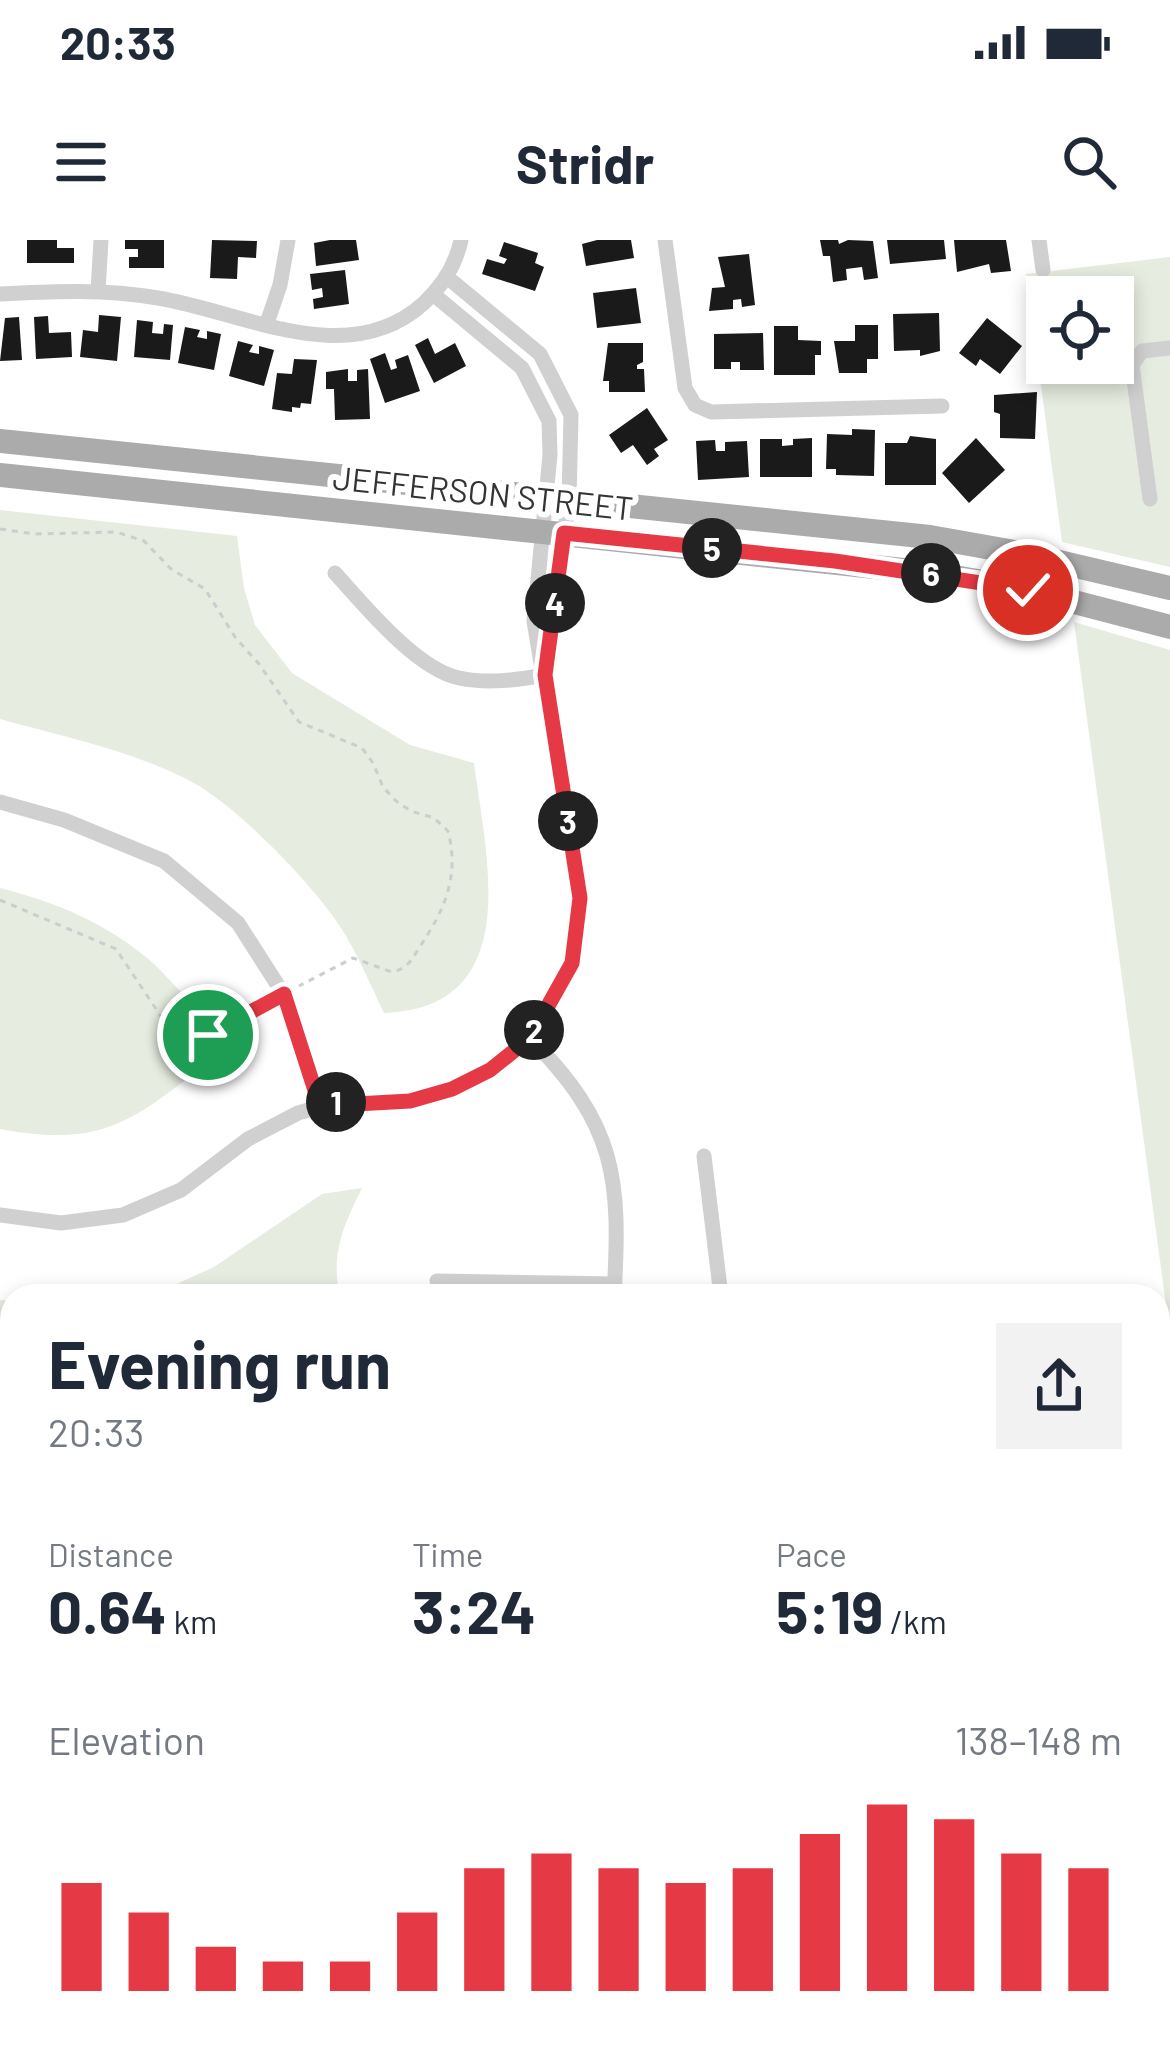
<!DOCTYPE html>
<meta charset="utf-8">
<style>
:root{--surface:#fff;--page:#f2f2f3;--text:#1f2937;--muted:#747a83;--accent:#e63946}
body{margin:0;font-family:Barlow,sans-serif;background:var(--page);color:var(--text);height:100vh;display:flex;flex-direction:column;font-size:45px;white-space:nowrap}
*{box-sizing:border-box;margin:0}
p{font-size:39px;color:var(--muted)}
.icon{flex:none;width:66px;height:66px;fill:none;stroke:currentColor;stroke-width:2;stroke-linecap:round;stroke-linejoin:round}
.map{position:relative;flex:1;overflow:hidden}
.drawer{position:absolute;left:0px;top:1044px;width:1170px;height:771px;display:flex;flex-direction:column;background:var(--surface);border-radius:36px 36px 0 0;box-shadow:0 6px 18px #0003}
.drawer>*{flex:none}
.buttons{position:absolute;left:1026px;top:36px;display:grid;gap:24px}
.buttons a{display:grid;place-items:center;width:108px;height:108px;border-radius:0px;background:var(--surface);box-shadow:0 6px 18px #0003;font-size:60px}
.pin{position:absolute;display:grid;place-items:center;width:102px;height:102px;color:#fff;margin:-51px;border:6px solid #fff;border-radius:50%;box-shadow:0 3px 12px #0007}
.km{position:absolute;width:60px;height:60px;margin:-30px;border-radius:50%;background:#222;color:#fff;font-size:33px;line-height:60px;text-align:center}
.round{display:grid;place-items:center;flex:none;width:126px;height:126px;border-radius:0px;background:var(--page)}
.summary{display:flex;align-items:center;justify-content:space-between;height:204px;padding:0 48px}
h1{font-size:66px;font-weight:700;line-height:90px}
.stats{display:grid;grid-template-columns:repeat(3,1fr);gap:18px;height:204px;padding:12px 48px}
.stats div{display:grid;align-content:center}
.stats b{font-size:60px;font-weight:700}
.stats small{font-size:33px;font-weight:400}
.stats p{font-size:33px}
.chart{height:336px;padding:24px 48px}
.chart p{display:flex;justify-content:space-between}
.chart svg{width:100%;height:216px;margin-top:12px;stroke:var(--accent);stroke-width:6}
.status{display:flex;justify-content:space-between;align-items:center;height:84px;padding:0 60px;background:var(--surface);direction:ltr}
.status svg{height:33px;fill:currentColor}
header{display:flex;justify-content:space-between;align-items:center;height:156px;padding:0 48px;background:var(--surface);font-size:54px;font-weight:700}
.map>svg:first-child{display:block}
</style>
<div class="status"><b>20:33</b><svg viewBox="0 0 49 12"><path d="M0 12V9h3v3zM5 12V6h3v6zM10 12V3h3v9zM15 12V0h3v12zM26 1h20v11H26zM47 4h2v5h-2z"/></svg></div>
<header><svg class="icon" aria-label="menu" viewBox="0 0 24 24"><path d="M4 6h16M4 12h16M4 18h16"/></svg>Stridr<svg class="icon" aria-label="search" viewBox="0 0 24 24"><circle cx="10" cy="10" r="6"/><path d="M15 15l6 6"/></svg></header>
<div class="map">
<svg width="1170" height="1813" viewBox="0 0 1170 1813">
<rect width="100%" height="100%" fill="#fff"/>
<g fill="#e6ecdf" fill-rule="evenodd">
<path d="M1170,17V327L1062,302L1026,34ZM1047,57H1113V123H1047Z"/>
<path d="M0,270L237,296L244,348L255,385L292,433L410,505L474,523C486,616 526,768 384,773C368,740 354,704 332,675C303,635 235,565 192,542C134,511 64,497 0,479Z"/>
<path d="M1074,382L1170,410V1095Z"/>
<path d="M0,648C58,663 107,683 153,723C174,743 191,766 215,782L265,750L276,772C260,781 242,789 227,799C217,806 213,818 203,826C129,885 97,907 0,889Z"/>
<path d="M362,948C344,985 330,1014 340,1056H150L214,1027L322,954Z"/>
<path d="M0,1060L12,1061V1597L0,1598Z"/>
<path d="M1170,1669V1813H896L961,1803H1158V1670Z"/>
</g>
<path fill="#cfe2ee" d="M12,1171V1419L0,1408L5,1321L0,1300V1175Z"/>
<g fill="#1a1a1a">
<path d="M27,0H57V8H74V23H27Z"/>
<path d="M125,0H164V28H129V17H138V9H125Z"/>
<path d="M212,0L257,1L256,18L238,17L237,39L210,38Z"/>
<path d="M330,0H356L359,20L316,26L314,3Z"/>
<path d="M597,0H631L634,18L586,26L582,4Z"/>
<path d="M820,0H838L839,4L848,0L873,1L878,38L864,40L862,27L846,29L847,40L833,42L830,16H823Z"/>
<path d="M887,0H944L946,19L890,24Z"/>
<path d="M954,0H1006L1011,31L991,33L989,24L957,32Z"/>
<path d="M504,2L538,13L535,23L544,27L535,51L482,34L487,19L504,24L507,19L499,16Z"/>
<path d="M749,14L755,65L742,67L741,59L733,60V69L709,71L712,48L725,47L718,17Z"/>
<path d="M345,30L349,64L314,69L313,59L323,57L322,48L312,50L310,34Z"/>
<path d="M636,48L641,83L597,88L593,53Z"/>
<path d="M939,73L940,111L920,116V110L894,111L893,74Z"/>
<path d="M99,75L121,77L117,121L80,117L83,90L98,92Z"/>
<path d="M48,76L49,93L71,92L72,117L36,119L34,77Z"/>
<path d="M19,77L22,120L0,121L5,78Z"/>
<path d="M987,78L1022,106L1000,134L980,119L976,126L959,113Z"/>
<path d="M137,80L153,82L152,93L163,94L164,84L173,85L170,120L134,117Z"/>
<path d="M855,85H878V119H867V133H839L834,101H855Z"/>
<path d="M774,86H798V100L821,101V115H815V135H774Z"/>
<path d="M185,87L200,90L197,97L207,99V91L221,94L214,130L178,123Z"/>
<path d="M763,93L764,130H740V122H731V129H714V94Z"/>
<path d="M428,98L435,114L455,103L466,126L434,143L415,105Z"/>
<path d="M238,101L253,105L249,112L259,114V106L274,110L264,146L229,136Z"/>
<path d="M608,103H643V122L637,125V129H644L645,152H609V141H603Z"/>
<path d="M385,113L391,130L397,128L395,120L408,115L420,151L385,163L370,119Z"/>
<path d="M294,119L317,120L311,164L301,163L300,168L292,167V172L272,169L277,133L292,134Z"/>
<path d="M348,129V141H357V130L368,129L370,179L335,180L334,149H326V132Z"/>
<path d="M1037,152L1035,199L1000,198V174L994,172V155Z"/>
<path d="M647,168L668,200L654,209L659,216L647,225L633,205L621,213L609,195Z"/>
<path d="M852,189L875,190L874,236L836,235V229H826L827,194L852,195Z"/>
<path d="M910,196L936,199V245H885V203H907Z"/>
<path d="M812,198V237H760V199H782V206L793,205V199Z"/>
<path d="M976,198L1005,230L969,263L942,233Z"/>
<path d="M715,200L716,211H725V202L747,201L749,237L698,240L696,201Z"/>
</g>
<g fill="none" stroke-linecap="round" stroke-linejoin="round">
<g stroke="#cdcdcd" stroke-width="3" stroke-dasharray="6 6" stroke-linecap="butt">
<path d="M0,289L35,294L116,292L144,301L171,329L205,349L235,397L259,424L299,482L362,508L373,523L383,547L396,561L411,571L434,578L448,591C460,637 444,671 419,708C411,721 407,729 392,732L353,718L299,746"/>
<path d="M0,660L116,709L174,796L185,804H195L270,762"/>
<path d="M0,1089L12,1090"/>
<path d="M1158,1569L1170,1567"/>
<path d="M0,1578L12,1576"/>
</g>
<g stroke="#d0d0d0" stroke-width="15">
<path d="M665,0L685,148L695,165L711,172L942,166"/>
<path d="M1039,0L1043,30"/>
<path d="M447,37L540,114L571,175L569,259L547,420"/>
<path d="M98,51L101,0"/>
<path d="M0,54C53,51 105,49 158,58C244,72 348,132 424,63C442,46 456,24 461,0"/>
<path d="M267,83L280,45L288,0"/>
<path d="M1150,259L1132,125L1142,111L1170,108"/>
<path d="M335,333C364,365 416,429 459,438C488,444 517,440 545,435"/>
<path d="M0,562L64,580L164,621L238,683L286,758L320,866"/>
<path d="M530,798C616,885 621,937 614,1056"/>
<path d="M704,916L721,1056"/>
<path d="M0,975L61,983L123,975L181,950L248,899L298,873L337,862L410,861L452,849L490,830L525,804L572,723L580,658L534,381L550,215L549,181L522,128L433,54"/>
<path d="M437,1041L615,1044"/>
<path d="M0,1680L12,1677"/>
<path d="M811,1803L812,1813"/>
</g>
<g stroke="#bdbdbd" stroke-width="21">
<path d="M1158,1651L1170,1650"/>
<path d="M0,1796L12,1795"/>
</g>
<g stroke="#ababab" stroke-width="24">
<path d="M0,201L930,297L1025,314L1170,348"/>
<path d="M0,235L932,333L1028,350L1170,387"/>
</g>
</g>
<g fill="none" stroke-linecap="round" stroke-linejoin="round">
<defs>
<path id="route" d="M208,795L284,754L320,866L410,861L452,849L490,830L530,798L572,723L580,658L545,435L564,293L835,321L1028,350"/>
</defs>
<use href="#route" stroke="#fff" stroke-width="24"/>
<use href="#route" stroke="#e63946" stroke-width="15"/>
</g>
<g text-anchor="middle" dominant-baseline="central" stroke-width="12" stroke-linejoin="round" paint-order="stroke">
<g font-size="33" fill="#333" stroke="#fff">
<text transform="translate(483 252) rotate(6)">JEFFERSON STREET</text>
</g>
</g>
</svg>
<div class="buttons">
<a><svg class="icon" aria-label="locate" viewBox="0 0 24 24"><circle cx="12" cy="12" r="6"/><path d="M12 2v4M12 18v4M2 12h4M18 12h4"/></svg></a>
</div>
<div class="pin" style="left:208px;top:795px;background:#1e9e55"><svg class="icon" aria-label="arrive" viewBox="0 0 24 24"><path d="M6 21V4h12l-3 4 3 4H6"/></svg></div>
<div class="pin" style="left:1028px;top:350px;background:#d93025"><svg class="icon" aria-label="check" viewBox="0 0 24 24"><path d="M5 12l5 5 9-10"/></svg></div>
<b class="km" style="left:336px;top:862px">1</b>
<b class="km" style="left:534px;top:790px">2</b>
<b class="km" style="left:568px;top:581px">3</b>
<b class="km" style="left:555px;top:363px">4</b>
<b class="km" style="left:712px;top:308px">5</b>
<b class="km" style="left:931px;top:333px">6</b>
<section class="drawer">
<div class="summary"><div><h1>Evening run</h1><p>20:33</p></div><a class="round"><svg class="icon" aria-label="share" viewBox="0 0 24 24"><path d="M12 15V3M7 8l5-5 5 5M5 13v7h14v-7"/></svg></a></div>
<div class="stats">
<div><p>Distance</p><b>0.64<small> km</small></b></div>
<div><p>Time</p><b>3:24</b></div>
<div><p>Pace</p><b>5:19<small> /km</small></b></div>
</div>
<div class="chart"><p><span>Elevation</span>138–148 m</p>
<svg viewBox="0 0 160 44" preserveAspectRatio="none"><path d="M5 44V22M15 44V28M25 44V35M35 44V38M45 44V38M55 44V28M65 44V19M75 44V16M85 44V19M95 44V22M105 44V19M115 44V12M125 44V6M135 44V9M145 44V16M155 44V19"/></svg>
</div>
</section>
</div>
